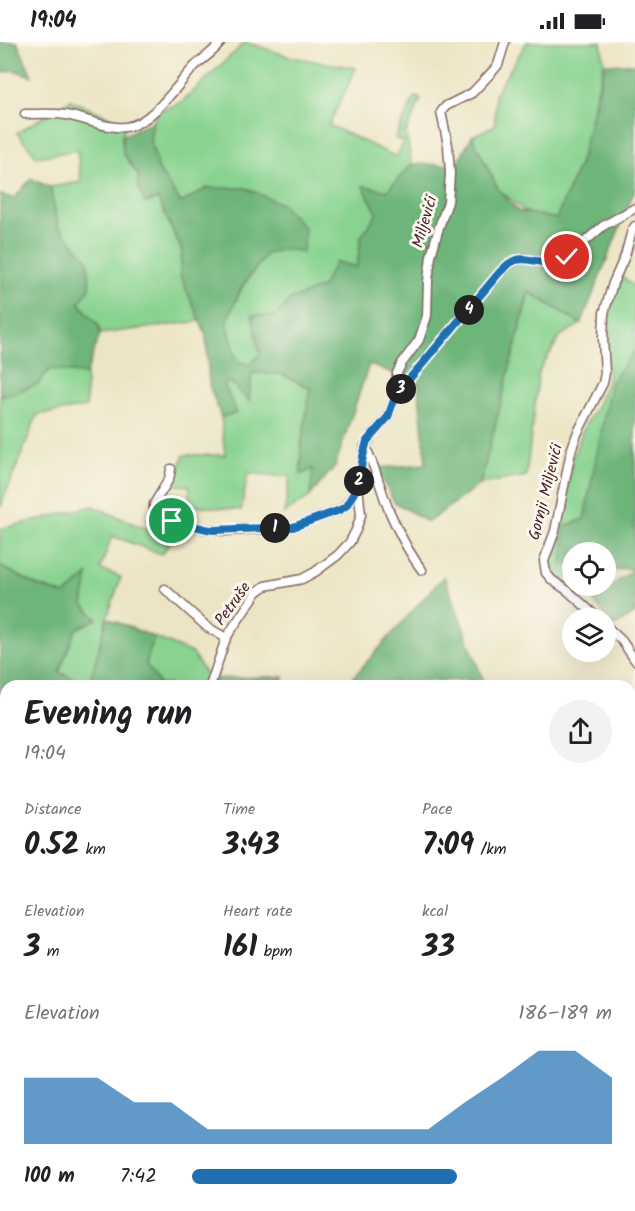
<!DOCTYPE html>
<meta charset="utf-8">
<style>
:root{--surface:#fff;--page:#f2f2f2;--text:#202124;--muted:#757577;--accent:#1f6fb2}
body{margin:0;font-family:Kalam,sans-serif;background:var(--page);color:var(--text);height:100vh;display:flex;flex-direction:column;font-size:22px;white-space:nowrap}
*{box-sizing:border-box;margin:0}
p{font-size:20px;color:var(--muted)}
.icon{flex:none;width:33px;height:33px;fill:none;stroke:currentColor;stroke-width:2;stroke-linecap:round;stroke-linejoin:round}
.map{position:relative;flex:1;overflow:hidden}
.sheet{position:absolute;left:0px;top:638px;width:636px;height:532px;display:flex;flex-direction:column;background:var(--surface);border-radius:18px 18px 0 0;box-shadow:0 6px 24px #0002}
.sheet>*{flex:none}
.buttons{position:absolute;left:562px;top:500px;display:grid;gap:12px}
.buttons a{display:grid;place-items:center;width:54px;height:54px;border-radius:50%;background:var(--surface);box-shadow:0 6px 24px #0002;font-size:30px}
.pin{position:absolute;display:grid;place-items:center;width:51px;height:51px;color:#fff;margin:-26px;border:3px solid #fff;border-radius:50%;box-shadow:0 2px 6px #0007}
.km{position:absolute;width:30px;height:30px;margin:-15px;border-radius:50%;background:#222;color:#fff;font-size:16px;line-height:30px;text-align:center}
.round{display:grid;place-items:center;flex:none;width:63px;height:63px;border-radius:32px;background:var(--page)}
.summary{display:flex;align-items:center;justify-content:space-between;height:102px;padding:0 24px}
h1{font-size:33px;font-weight:700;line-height:45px}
.metrics{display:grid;grid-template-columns:repeat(3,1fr);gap:9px;height:102px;padding:6px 24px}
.metrics div{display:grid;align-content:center}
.metrics b{font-size:30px;font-weight:700}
.metrics small{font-size:16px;font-weight:400}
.metrics p{font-size:16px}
.chart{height:168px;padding:12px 24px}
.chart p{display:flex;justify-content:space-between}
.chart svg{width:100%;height:108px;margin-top:6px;fill:var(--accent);opacity:.7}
ul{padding:0 24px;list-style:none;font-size:20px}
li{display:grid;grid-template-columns:96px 72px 1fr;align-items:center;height:45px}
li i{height:15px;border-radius:8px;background:var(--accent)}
.status{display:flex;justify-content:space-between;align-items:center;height:42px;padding:0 30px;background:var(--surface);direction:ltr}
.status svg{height:16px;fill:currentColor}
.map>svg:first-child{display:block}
</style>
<div class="status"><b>19:04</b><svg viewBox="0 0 49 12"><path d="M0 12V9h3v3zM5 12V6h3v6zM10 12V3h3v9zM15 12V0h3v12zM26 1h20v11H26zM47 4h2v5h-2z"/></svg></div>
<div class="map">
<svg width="635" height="1169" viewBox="0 0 635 1169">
<rect width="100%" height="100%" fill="#fbf7ec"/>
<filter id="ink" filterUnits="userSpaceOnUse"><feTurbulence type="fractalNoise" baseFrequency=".0167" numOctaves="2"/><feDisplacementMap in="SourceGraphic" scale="12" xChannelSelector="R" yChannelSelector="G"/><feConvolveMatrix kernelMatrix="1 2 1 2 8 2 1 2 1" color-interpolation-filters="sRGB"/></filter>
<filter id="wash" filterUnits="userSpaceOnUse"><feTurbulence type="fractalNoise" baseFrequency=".008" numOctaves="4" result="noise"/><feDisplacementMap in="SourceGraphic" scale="24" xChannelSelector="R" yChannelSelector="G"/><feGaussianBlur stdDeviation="1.35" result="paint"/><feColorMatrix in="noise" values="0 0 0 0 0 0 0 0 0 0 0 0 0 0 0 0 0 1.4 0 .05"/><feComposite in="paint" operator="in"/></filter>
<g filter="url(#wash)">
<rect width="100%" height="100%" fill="#ece5c5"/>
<g fill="#88d390" stroke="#69795e" stroke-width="1.5">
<path d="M245,0L291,15L356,26L329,83L396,115L404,100L395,96L415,55L421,57L406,90L412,122L387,149L364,144L377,171L361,195L357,225L336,220L322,245L290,258L276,274L260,312L250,323L236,319L227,278L242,245L267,211L284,207L207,146L182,162L158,127L150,97L153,79L159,69L182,60Z"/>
<path d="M527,0H601L604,20L580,121L556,177L527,171L498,147L472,94L495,83V52Z"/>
<path d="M70,58L126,82L122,94L123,111L139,134L145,161L158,157L182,209L180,233L201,279L100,292L99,284L79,261L88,218L58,184L50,145L81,140L77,108L37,115L17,91Z"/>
<path d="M622,234L635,246V526L623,527L606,531V510H573V534L557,540L551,533L548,521L561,487L572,417L585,383L596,365L608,337L607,280L613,256Z"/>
<path d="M529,250L581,282L561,293L539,329L526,434L480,442Z"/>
<path d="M50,327L86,332V365L37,373L0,466V352L7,354Z"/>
<path d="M252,331L281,332L310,346L301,406V432L314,426L310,454L284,472L290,435L248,431L241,468L188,463L190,444L173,443L184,413H225L221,375L237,371L224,343L229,339L249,358Z"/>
<path d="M93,464L136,483L173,496L162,512L112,494L100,527L121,535L107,576L89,643H85L59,630L76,587L83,563L87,534L66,553L36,543L0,524V487Z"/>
<path d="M154,595L192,611L209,637L207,643L169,644L159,642L146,622Z"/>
<path d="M635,677V869L630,860V678Z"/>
<path d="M0,763L6,767V1053H0Z"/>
</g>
<g fill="#6eb57a" stroke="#5c6a52" stroke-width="1.5">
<path d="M0,0H17L32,34L13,28L0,31Z"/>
<path d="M605,22H635V147L581,282L529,250L480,442L428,480L394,460L377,426L426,422L418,341L369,322L335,424L310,454L313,427L301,432V406L310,346L281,332L252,331L249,359L229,339L224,343L237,371L221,375L209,343L206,293L180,233L182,209L158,157L145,161L137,141L139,134L123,111L122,94L153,79L150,97L158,127L181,161L207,146H246L281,162L305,186L303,210L284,207L267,211L242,245L227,278L236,318L249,323L260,312L252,273L276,274L290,258L322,245L336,220L357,225L361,195L377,171L363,144L387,149L412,122L456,123L472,94L498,147L518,169L556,177L580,121Z"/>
<path d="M31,137L50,145L58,184L88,218L90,246L79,261L99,284L100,292L86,332L50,327L38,342L7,354L0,352V153L14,156Z"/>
<path d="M635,308V571L613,585L593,558L634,527L606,525V510H573V522H562L565,484L584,477L611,340Z"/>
<path d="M0,524L36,543L65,553L88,533L83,563L97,577L76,587L59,630L85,643L6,644V767L0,763Z"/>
<path d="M444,534L483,638L349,640Z"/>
<path d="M107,576L154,595L146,622L159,642L169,643H89Z"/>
<path d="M261,635H284L283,643L207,644L209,637Z"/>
<path d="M0,1053H6V1164H225L227,1169H0Z"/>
<path d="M307,1164H506L505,1169H300Z"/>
</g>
</g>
<g filter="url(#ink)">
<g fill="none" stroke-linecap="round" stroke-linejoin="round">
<defs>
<g id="street">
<path d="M25,72C38,72 53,71 66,73C85,76 106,87 125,85C151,83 177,43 194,25C202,17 214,10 221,0"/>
<path d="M396,352L499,231L510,221L518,218L524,217L544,220L557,219L567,215L603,184L635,166"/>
<path d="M365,404C375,424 380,445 388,466C397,487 408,510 422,528"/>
<path d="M171,427L169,437L154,462V473L159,477L181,480L204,487L225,489L293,485L340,468L346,463L358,445"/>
<path d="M165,547L207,585L226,596"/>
<path d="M598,576L568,549L552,538L546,531L544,519L555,489L571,409L577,392L603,341L605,331L603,297L604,271L613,241L625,214L632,188L635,184"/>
<path d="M606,584L622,599L635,618"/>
<path d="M210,644L226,596L257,550L265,544L302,537L315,530L338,513L350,500L356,488L361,473L358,444L365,404L372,393L388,375L396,352L397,331L402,321L419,298L427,274L428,239L431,214L439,185L448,160L450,132L448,103L441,70L446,64L472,51L492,30L498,23L505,0"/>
<path d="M630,953L635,951"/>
</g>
</defs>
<use href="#street" stroke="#836461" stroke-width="11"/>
<use href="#street" stroke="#fff" stroke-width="8"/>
</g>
</g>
<g fill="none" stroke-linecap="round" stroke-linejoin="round" filter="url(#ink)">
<defs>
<path id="route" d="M172,479C186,480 199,487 213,488L293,485L340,468L346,464L358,444L363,414L367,399L388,375L396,352L424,320L499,231C502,228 506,224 510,221C521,214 531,219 543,220C552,220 559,218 567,215"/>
</defs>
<use href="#route" stroke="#fff" stroke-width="12"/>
<use href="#route" stroke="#1f6fb2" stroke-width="8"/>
</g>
<g text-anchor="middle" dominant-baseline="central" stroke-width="6" stroke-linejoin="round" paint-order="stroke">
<g font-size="16" fill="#4a1f2b" stroke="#fbf7ec">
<text transform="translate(425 180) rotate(-74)">Miljevići</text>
<text transform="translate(546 450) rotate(-76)">Gornji Miljevići</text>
<text transform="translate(233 562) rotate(-54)">Petruše</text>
</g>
</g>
</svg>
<div class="buttons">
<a><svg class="icon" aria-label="locate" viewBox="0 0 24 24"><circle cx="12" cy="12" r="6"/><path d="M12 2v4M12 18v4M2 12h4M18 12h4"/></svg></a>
<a><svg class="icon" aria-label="layers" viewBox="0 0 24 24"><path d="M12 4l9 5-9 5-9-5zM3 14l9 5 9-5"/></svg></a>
</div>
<div class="pin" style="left:172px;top:479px;background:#1e9e55"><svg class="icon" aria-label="arrive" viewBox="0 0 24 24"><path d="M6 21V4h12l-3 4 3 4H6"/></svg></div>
<div class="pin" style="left:567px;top:215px;background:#d93025"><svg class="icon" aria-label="check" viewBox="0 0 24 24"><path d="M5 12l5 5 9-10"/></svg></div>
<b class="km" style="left:275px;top:486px">1</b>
<b class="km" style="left:359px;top:439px">2</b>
<b class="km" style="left:401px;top:347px">3</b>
<b class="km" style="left:469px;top:268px">4</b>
<section class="sheet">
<div class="summary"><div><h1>Evening run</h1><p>19:04</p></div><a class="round"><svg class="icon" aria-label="share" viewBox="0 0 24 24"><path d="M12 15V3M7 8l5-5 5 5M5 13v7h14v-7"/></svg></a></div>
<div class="metrics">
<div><p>Distance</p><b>0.52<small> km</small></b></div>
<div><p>Time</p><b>3:43</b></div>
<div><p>Pace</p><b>7:09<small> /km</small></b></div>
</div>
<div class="metrics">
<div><p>Elevation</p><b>3<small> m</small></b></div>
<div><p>Heart rate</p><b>161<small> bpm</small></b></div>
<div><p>kcal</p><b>33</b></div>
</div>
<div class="chart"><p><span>Elevation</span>186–189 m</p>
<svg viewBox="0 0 160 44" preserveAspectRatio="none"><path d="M0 44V17L10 17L20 17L30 27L40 27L50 38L60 38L70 38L80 38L90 38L100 38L110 38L120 27L130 17L140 6L150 6L160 17V44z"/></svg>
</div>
<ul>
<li><b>100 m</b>7:42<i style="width:63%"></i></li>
</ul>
</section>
</div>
